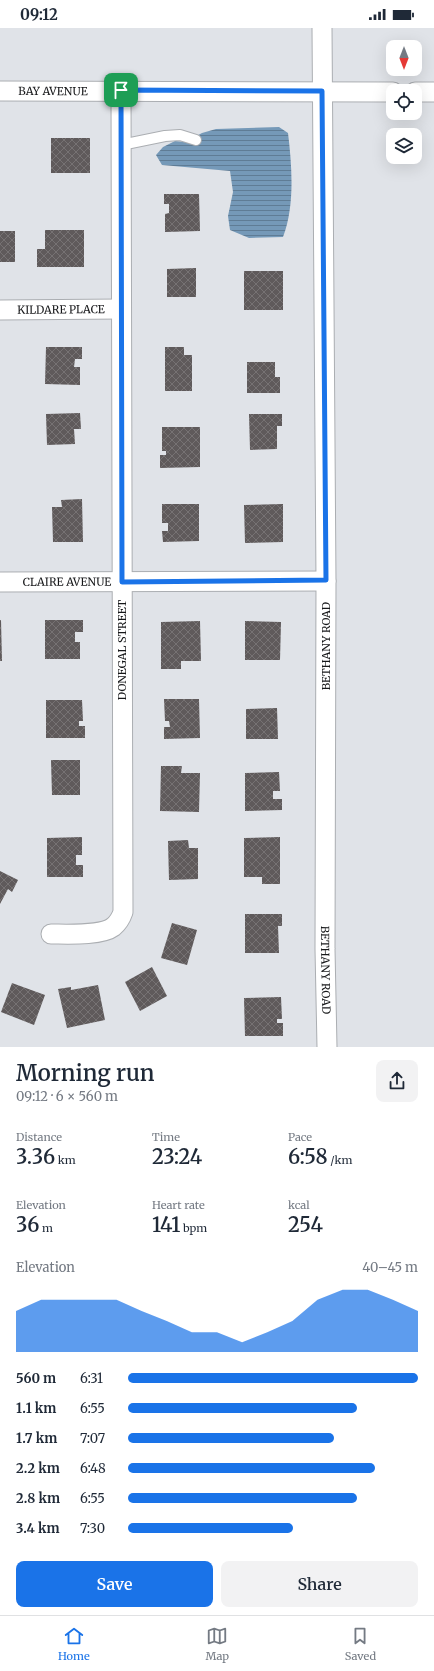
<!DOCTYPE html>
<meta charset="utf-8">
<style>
:root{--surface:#fff;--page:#f2f2f3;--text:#1f2937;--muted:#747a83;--line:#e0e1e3;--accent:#1a73e8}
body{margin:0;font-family:Merriweather,serif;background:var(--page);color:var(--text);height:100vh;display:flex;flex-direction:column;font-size:15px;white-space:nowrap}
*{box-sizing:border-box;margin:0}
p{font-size:13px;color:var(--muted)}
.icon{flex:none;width:22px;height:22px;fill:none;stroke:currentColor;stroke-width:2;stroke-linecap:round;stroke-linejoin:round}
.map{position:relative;height:1019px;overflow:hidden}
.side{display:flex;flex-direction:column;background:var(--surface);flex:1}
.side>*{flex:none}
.needle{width:26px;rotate:180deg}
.fabs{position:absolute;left:386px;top:12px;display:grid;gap:8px}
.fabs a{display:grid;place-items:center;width:36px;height:36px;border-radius:8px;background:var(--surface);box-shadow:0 4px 16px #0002;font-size:20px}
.pin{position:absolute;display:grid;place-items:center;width:34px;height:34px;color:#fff;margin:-17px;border-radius:8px;box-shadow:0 2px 6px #0006}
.round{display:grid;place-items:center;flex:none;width:42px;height:42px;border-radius:8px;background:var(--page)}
.headline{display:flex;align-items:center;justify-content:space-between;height:68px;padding:0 16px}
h1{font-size:22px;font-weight:600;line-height:30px}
.metrics{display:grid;grid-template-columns:repeat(3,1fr);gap:6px;height:68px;padding:4px 16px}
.metrics div{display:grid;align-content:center}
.metrics b{font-size:20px;font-weight:600}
.metrics small{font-size:11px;font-weight:400}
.metrics p{font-size:11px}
.chart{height:112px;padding:8px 16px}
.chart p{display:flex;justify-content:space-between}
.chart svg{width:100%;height:72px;margin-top:4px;fill:var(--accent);opacity:.7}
.action{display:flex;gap:8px;margin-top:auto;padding:8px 16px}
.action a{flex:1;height:46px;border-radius:8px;background:var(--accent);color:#fff;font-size:16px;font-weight:600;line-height:46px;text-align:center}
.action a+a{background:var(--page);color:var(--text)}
ul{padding:0 16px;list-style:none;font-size:13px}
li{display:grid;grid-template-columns:64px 48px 1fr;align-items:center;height:30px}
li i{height:10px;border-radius:5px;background:var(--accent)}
.status{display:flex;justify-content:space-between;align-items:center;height:28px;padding:0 20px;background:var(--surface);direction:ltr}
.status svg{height:11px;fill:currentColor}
.menu{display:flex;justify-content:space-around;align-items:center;height:56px;border-top:1px solid var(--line);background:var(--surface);font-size:11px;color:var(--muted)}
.menu a{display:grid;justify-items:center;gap:2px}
.menu .active{color:var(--accent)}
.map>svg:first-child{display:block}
</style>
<div class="status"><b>09:12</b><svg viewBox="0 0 49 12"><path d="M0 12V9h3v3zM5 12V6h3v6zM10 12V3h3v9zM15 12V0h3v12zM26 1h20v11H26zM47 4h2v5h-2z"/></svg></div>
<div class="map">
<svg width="434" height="1019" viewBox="0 0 434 1019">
<defs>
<pattern id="water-rules" width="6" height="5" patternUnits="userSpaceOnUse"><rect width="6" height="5" fill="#7599b8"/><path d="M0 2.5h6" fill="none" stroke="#5f7c95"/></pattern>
<pattern id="building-cross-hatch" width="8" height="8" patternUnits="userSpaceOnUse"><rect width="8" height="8" fill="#5f5a5b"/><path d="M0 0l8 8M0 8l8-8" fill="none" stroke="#767273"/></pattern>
</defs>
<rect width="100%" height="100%" fill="#e0e3e8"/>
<path fill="url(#water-rules)" d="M279,99L288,105C292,138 295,178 283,209L249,210L230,202L228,188L233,164L230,143L162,137L156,127L163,119L175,113L185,114L202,105L216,101Z"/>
<g fill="url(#building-cross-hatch)">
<rect x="51" y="110" width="39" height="35"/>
<path d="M164,166H199L200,203L165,204V186L169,185V176H164Z"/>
<path d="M45,202H84V239H37V221H45Z"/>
<rect x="0" y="203" width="15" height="31"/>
<path d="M196,240V269H167V241Z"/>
<rect x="244" y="243" width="39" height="39"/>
<path d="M46,319H82V331H75L74,339H80V357L45,356Z"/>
<path d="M165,319H184V327H192V363H165Z"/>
<path d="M247,334H275V349H280V365H247Z"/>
<path d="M80,385L81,401H74L75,416L47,417L46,386Z"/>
<path d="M249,386H282V398H277V421L250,422Z"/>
<path d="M162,399H200V439L160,440V427H166V423H162Z"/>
<path d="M82,471L83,514H53L52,479H62L61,472Z"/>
<path d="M162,476H199V513L163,514L162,503H168V495H162Z"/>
<path d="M283,476V514L245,515L244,477Z"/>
<path d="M0,592H1L2,633H0Z"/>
<path d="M45,592H83V604H75V614H80V631H45Z"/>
<path d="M200,593L201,633H181V641H161V594Z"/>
<path d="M245,593L281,594L280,632H245Z"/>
<path d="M164,671H199L200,710L164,711V699H170L169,693H165Z"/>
<path d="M46,672H82L83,693H79V698H85V710H46Z"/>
<path d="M277,680L278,711H246V681Z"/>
<path d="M51,732H80V767H52Z"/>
<path d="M161,738H182L181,745H200L199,784L160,783Z"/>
<path d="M279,744L280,763H273V771H282V782L245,783V745Z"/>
<path d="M82,809V827H76V837H83V849H47V810Z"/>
<path d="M280,809V856H262V849H244V810Z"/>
<path d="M188,812L189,820H198V851L169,852L168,813Z"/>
<path d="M0,843L18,852L12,864L8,861L0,876Z"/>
<path d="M245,886H282V898H278L279,925H245Z"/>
<path d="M172,895L197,902L187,937L161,930Z"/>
<path d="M152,939L167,968L140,983L125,954Z"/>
<path d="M12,955L45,967L34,997L1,984Z"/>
<path d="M98,957L105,992L67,1000L58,961L71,959V962Z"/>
<path d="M281,969L282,991H277V995H283V1008H245L244,970Z"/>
</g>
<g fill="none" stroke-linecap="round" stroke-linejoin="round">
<defs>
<path id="lane" d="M121,117L165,108L180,107L196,112"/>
<g id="street">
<path id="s1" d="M322,0L326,553L325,921L327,1019"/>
<path id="s2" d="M0,63L393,64"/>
<path d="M415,64H434"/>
<path id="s3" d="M0,282L121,281"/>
<path id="s4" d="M0,554L326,553"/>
<path d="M51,906C66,906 101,908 113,899C118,895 121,890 123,884L121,62"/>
</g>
</defs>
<use href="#lane" stroke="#abaeb2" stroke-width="12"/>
<use href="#street" stroke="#abaeb2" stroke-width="21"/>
<use href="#lane" stroke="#fff" stroke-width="10"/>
<use href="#street" stroke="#fff" stroke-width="19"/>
</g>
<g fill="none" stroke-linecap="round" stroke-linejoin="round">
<defs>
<path id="route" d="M121,62L322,63L326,552L122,554Z"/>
</defs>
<use href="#route" stroke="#fff" stroke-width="8"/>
<use href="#route" stroke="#1a73e8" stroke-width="5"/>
</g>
<g text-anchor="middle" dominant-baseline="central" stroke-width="4" stroke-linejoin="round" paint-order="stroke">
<g font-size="11" fill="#161719" stroke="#fff">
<text stroke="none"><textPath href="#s2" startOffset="53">BAY AVENUE</textPath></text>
<text stroke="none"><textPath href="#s3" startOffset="61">KILDARE PLACE</textPath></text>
<text stroke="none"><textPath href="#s4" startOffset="67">CLAIRE AVENUE</textPath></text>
<text transform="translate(326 618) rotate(-90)">BETHANY ROAD</text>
<text transform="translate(122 622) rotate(-90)">DONEGAL STREET</text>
<text stroke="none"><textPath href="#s1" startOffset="942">BETHANY ROAD</textPath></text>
</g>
</g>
</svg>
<div class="fabs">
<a><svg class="needle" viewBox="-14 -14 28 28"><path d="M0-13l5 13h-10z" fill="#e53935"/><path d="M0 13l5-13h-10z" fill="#747a83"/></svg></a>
<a><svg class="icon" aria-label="locate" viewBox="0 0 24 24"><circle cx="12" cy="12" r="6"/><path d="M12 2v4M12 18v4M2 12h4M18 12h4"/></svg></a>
<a><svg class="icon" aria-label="layers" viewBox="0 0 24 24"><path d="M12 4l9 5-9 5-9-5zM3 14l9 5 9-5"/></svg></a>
</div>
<div class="pin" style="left:121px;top:62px;background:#1e9e55"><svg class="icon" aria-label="arrive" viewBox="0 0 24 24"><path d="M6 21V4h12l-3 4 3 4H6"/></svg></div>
</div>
<section class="side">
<div class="headline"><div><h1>Morning run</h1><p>09:12 · 6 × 560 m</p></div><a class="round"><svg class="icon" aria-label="share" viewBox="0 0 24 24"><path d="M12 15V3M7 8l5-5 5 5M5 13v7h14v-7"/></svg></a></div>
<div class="metrics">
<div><p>Distance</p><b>3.36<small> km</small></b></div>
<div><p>Time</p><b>23:24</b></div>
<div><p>Pace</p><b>6:58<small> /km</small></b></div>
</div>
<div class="metrics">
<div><p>Elevation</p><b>36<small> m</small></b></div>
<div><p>Heart rate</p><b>141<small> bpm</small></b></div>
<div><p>kcal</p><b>254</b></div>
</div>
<div class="chart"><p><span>Elevation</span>40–45 m</p>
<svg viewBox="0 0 160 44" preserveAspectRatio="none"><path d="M0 44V19L10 12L20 12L30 12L40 12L50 19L60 25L70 32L80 32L90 38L100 32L110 25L120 12L130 6L140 6L150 12L160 19V44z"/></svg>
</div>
<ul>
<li><b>560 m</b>6:31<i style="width:100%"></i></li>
<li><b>1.1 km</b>6:55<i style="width:79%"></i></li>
<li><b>1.7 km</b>7:07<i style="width:71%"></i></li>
<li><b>2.2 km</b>6:48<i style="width:85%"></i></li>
<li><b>2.8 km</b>6:55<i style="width:79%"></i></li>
<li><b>3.4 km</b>7:30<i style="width:57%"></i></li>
</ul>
<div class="action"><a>Save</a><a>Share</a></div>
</section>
<nav class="menu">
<a class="active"><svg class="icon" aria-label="home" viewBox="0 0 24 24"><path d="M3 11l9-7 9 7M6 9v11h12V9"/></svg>Home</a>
<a><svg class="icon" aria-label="map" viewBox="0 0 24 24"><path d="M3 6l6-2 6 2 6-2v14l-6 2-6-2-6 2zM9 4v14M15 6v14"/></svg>Map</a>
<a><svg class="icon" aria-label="saved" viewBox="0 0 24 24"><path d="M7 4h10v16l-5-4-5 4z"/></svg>Saved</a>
</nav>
